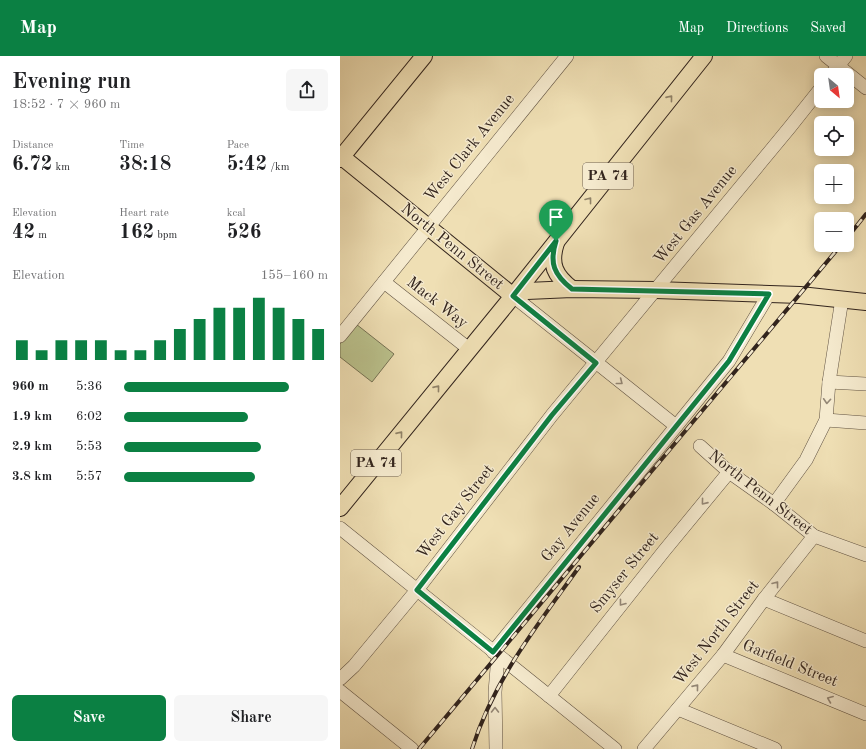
<!DOCTYPE html>
<meta charset="utf-8">
<style>
:root{--surface:#fff;--page:#f6f6f6;--text:#202124;--muted:#757577;--accent:#0b8043}
body{margin:0;font-family:"Old Standard TT",serif;background:var(--page);color:var(--text);height:100vh;display:flex;flex-direction:column;font-size:15px;white-space:nowrap}
*{box-sizing:border-box;margin:0}
p{font-size:13px;color:var(--muted)}
.icon{flex:none;width:22px;height:22px;fill:none;stroke:currentColor;stroke-width:2;stroke-linecap:round;stroke-linejoin:round}
.map{position:relative;flex:1;overflow:hidden}
.sheet{display:flex;flex-direction:column;background:var(--surface);width:340px}
.sheet>*{flex:none}
.needle{width:26px;rotate:151deg}
.controls{position:absolute;left:474px;top:12px;display:grid;gap:8px}
.controls a{display:grid;place-items:center;width:40px;height:40px;border-radius:6px;background:var(--surface);box-shadow:0 2px 10px #0003;font-size:20px}
.pin{position:absolute;display:grid;place-items:center;width:34px;height:34px;color:#fff;margin:-41px -17px;border-radius:50% 50% 50% 0;rotate:-45deg;box-shadow:0 0 4px #0007}
.pin .icon{rotate:45deg}
.round{display:grid;place-items:center;flex:none;width:42px;height:42px;border-radius:6px;background:var(--page)}
.overview{display:flex;align-items:center;justify-content:space-between;height:68px;padding:0 12px}
h1{font-size:22px;font-weight:700;line-height:30px}
.figures{display:grid;grid-template-columns:repeat(3,1fr);gap:6px;height:68px;padding:4px 12px}
.figures div{display:grid;align-content:center}
.figures b{font-size:20px;font-weight:700}
.figures small{font-size:11px;font-weight:400}
.figures p{font-size:11px}
.chart{height:112px;padding:8px 12px}
.chart p{display:flex;justify-content:space-between}
.chart svg{width:100%;height:72px;margin-top:4px;stroke:var(--accent);stroke-width:6}
.action{display:flex;gap:8px;margin-top:auto;padding:8px 12px}
.action a{flex:1;height:46px;border-radius:6px;background:var(--accent);color:#fff;font-size:16px;font-weight:700;line-height:46px;text-align:center}
.action a+a{background:var(--page);color:var(--text)}
ul{padding:0 12px;list-style:none;font-size:13px}
li{display:grid;grid-template-columns:64px 48px 1fr;align-items:center;height:30px}
li i{height:10px;border-radius:5px;background:var(--accent)}
header{display:flex;align-items:center;gap:24px;box-sizing:border-box;height:56px;padding:0 20px;background:var(--accent);color:#fff}
header strong{font-size:19px}
nav{display:flex;gap:22px;margin-inline-start:auto;font-size:14px}
main{display:flex;flex:1;min-height:0}
.map>svg:first-child{display:block}
</style>
<header>
<strong>Map</strong>
<nav><a>Map</a><a>Directions</a><a>Saved</a></nav>
</header>
<main>
<section class="sheet">
<div class="overview"><div><h1>Evening run</h1><p>18:52 · 7 × 960 m</p></div><a class="round"><svg class="icon" aria-label="share" viewBox="0 0 24 24"><path d="M12 15V3M7 8l5-5 5 5M5 13v7h14v-7"/></svg></a></div>
<div class="figures">
<div><p>Distance</p><b>6.72<small> km</small></b></div>
<div><p>Time</p><b>38:18</b></div>
<div><p>Pace</p><b>5:42<small> /km</small></b></div>
</div>
<div class="figures">
<div><p>Elevation</p><b>42<small> m</small></b></div>
<div><p>Heart rate</p><b>162<small> bpm</small></b></div>
<div><p>kcal</p><b>526</b></div>
</div>
<div class="chart"><p><span>Elevation</span>155–160 m</p>
<svg viewBox="0 0 160 44" preserveAspectRatio="none"><path d="M5 44V32M15 44V38M25 44V32M35 44V32M45 44V32M55 44V38M65 44V38M75 44V32M85 44V25M95 44V19M105 44V12M115 44V12M125 44V6M135 44V12M145 44V19M155 44V25"/></svg>
</div>
<ul>
<li><b>960 m</b>5:36<i style="width:81%"></i></li>
<li><b>1.9 km</b>6:02<i style="width:61%"></i></li>
<li><b>2.9 km</b>5:53<i style="width:67%"></i></li>
<li><b>3.8 km</b>5:57<i style="width:64%"></i></li>
</ul>
<div class="action"><a>Save</a><a>Share</a></div>
</section>
<div class="map">
<svg width="526" height="693" viewBox="0 0 526 693">
<rect width="100%" height="100%" fill="#efdfb4"/>
<filter id="stains"><feTurbulence type="fractalNoise" baseFrequency=".005" numOctaves="4"/><feColorMatrix values="0 0 0 0 .2 0 0 0 0 .09 0 0 0 0 .02 0 0 0 .5 -.17"/></filter>
<radialGradient id="worn" r=".72"><stop offset=".6" stop-color="#630" stop-opacity="0"/><stop offset="1" stop-color="#630" stop-opacity=".3"/></radialGradient>
<path fill="#bac18c" stroke="#767254" d="M16,268L54,298L32,326L0,301V288Z"/>
<g fill="none" stroke-linecap="round" stroke-linejoin="round">
<defs>
<g id="minor">
<path d="M486,0L526,32"/>
<path d="M491,19L506,0"/>
<path d="M44,226L129,293"/>
<path d="M173,240L336,370"/>
<path d="M0,280L227,0"/>
<path d="M489,326L526,328"/>
<path d="M486,364L526,367"/>
<path d="M360,390L389,416L434,448L474,480L526,499"/>
<path d="M434,448L466,404L486,364L489,326L502,243"/>
<path d="M0,472L275,693"/>
<path d="M424,543L526,585"/>
<path d="M153,596L389,305L429,238"/>
<path d="M383,599L526,658"/>
<path d="M0,623L14,610L77,534L212,359L450,71L481,32"/>
<path d="M0,635L72,693"/>
<path d="M209,640L324,495L389,416"/>
<path d="M338,653L435,693"/>
<path d="M156,693L155,636L158,600"/>
<path d="M304,693L383,599L424,543L474,480"/>
</g>
<g id="major">
<path d="M2,101L173,240"/>
<path d="M0,103L84,0"/>
<path d="M216,187C209,208 215,220 232,233"/>
<path d="M173,240L187,235L232,233L316,234L460,239L526,246"/>
<path d="M0,452L173,240L364,0"/>
</g>
</defs>
<use href="#minor" stroke="#615343" stroke-width="14"/>
<use href="#major" stroke="#32241d" stroke-width="18"/>
<use href="#minor" stroke="#f5eace" stroke-width="13"/>
<use href="#major" stroke="#efdfb4" stroke-width="16"/>
<defs>
<g id="rail">
<path d="M507,182L526,158"/>
<path d="M79,693L501,189"/>
<path d="M132,693C154,623 197,570 239,511"/>
</g>
</defs>
<use href="#rail" stroke="#32241d" stroke-width="4"/>
<use href="#rail" stroke="#f5eace" stroke-width="2.5" stroke-dasharray="8" stroke-linecap="butt"/>
</g>
<defs><path id="oneway-chevron" d="M-2-3.5L2.5 0L-2 3.5" fill="none" stroke-width="1.6" stroke-linecap="round" stroke-linejoin="round"/></defs>
<g stroke="#908268">
<use href="#oneway-chevron" transform="translate(330 42) rotate(-51)"/>
<use href="#oneway-chevron" transform="translate(249 144) rotate(-52)"/>
<use href="#oneway-chevron" transform="translate(97 332) rotate(-51)"/>
<use href="#oneway-chevron" transform="translate(60 378) rotate(-51)"/>
</g>
<g stroke="#948776">
<use href="#oneway-chevron" transform="translate(280 326) rotate(38)"/>
<use href="#oneway-chevron" transform="translate(487 345) rotate(94)"/>
<use href="#oneway-chevron" transform="translate(364 446) rotate(129)"/>
<use href="#oneway-chevron" transform="translate(436 528) rotate(-52)"/>
<use href="#oneway-chevron" transform="translate(282 547) rotate(128)"/>
<use href="#oneway-chevron" transform="translate(356 631) rotate(-51)"/>
<use href="#oneway-chevron" transform="translate(490 643) rotate(-158)"/>
<use href="#oneway-chevron" transform="translate(155 654) rotate(-90)"/>
</g>
<g fill="none" stroke-linecap="round" stroke-linejoin="round">
<defs>
<path id="route" d="M216,185C209,207 214,219 232,233L429,238L389,305L153,596L77,534L212,359L256,307L173,240Z"/>
</defs>
<use href="#route" stroke="#fff" stroke-width="8"/>
<use href="#route" stroke="#0b8043" stroke-width="5"/>
</g>
<g text-anchor="middle" dominant-baseline="central" stroke-width="3" stroke-linejoin="round" paint-order="stroke">
<g fill="#f5eace" stroke="#6c5f52" stroke-width="1">
<rect x="243" y="107" width="50" height="26" rx="3"/>
<rect x="11" y="394" width="50" height="26" rx="3"/>
</g>
<g font-size="15" font-weight="bold" fill="#32241d">
<text x="268" y="120">PA 74</text>
<text x="36" y="407">PA 74</text>
</g>
<g font-size="16" fill="#32241d" stroke="#f5eace">
<text transform="translate(130 92) rotate(-51)">West Clark Avenue</text>
<text transform="translate(356 159) rotate(-51)">West Gas Avenue</text>
<text transform="translate(112 191) rotate(39)">North Penn Street</text>
<text transform="translate(97 247) rotate(38)">Mack Way</text>
<text transform="translate(420 437) rotate(38)">North Penn Street</text>
<text transform="translate(116 456) rotate(-52)">West Gay Street</text>
<text transform="translate(231 472) rotate(-51)">Gay Avenue</text>
<text transform="translate(285 517) rotate(-51)">Smyser Street</text>
<text transform="translate(377 577) rotate(-52)">West North Street</text>
<text transform="translate(450 608) rotate(22)">Garfield Street</text>
</g>
</g>
<rect width="100%" height="100%" filter="url(#stains)"/>
<rect width="100%" height="100%" fill="url(#worn)"/>
</svg>
<div class="controls">
<a><svg class="needle" viewBox="-14 -14 28 28"><path d="M0-13l5 13h-10z" fill="#e53935"/><path d="M0 13l5-13h-10z" fill="#757577"/></svg></a>
<a><svg class="icon" aria-label="locate" viewBox="0 0 24 24"><circle cx="12" cy="12" r="6"/><path d="M12 2v4M12 18v4M2 12h4M18 12h4"/></svg></a>
<a>+</a>
<a>−</a>
</div>
<div class="pin" style="left:216px;top:185px;background:#1e9e55"><svg class="icon" aria-label="arrive" viewBox="0 0 24 24"><path d="M6 21V4h12l-3 4 3 4H6"/></svg></div>
</div>
</main>
